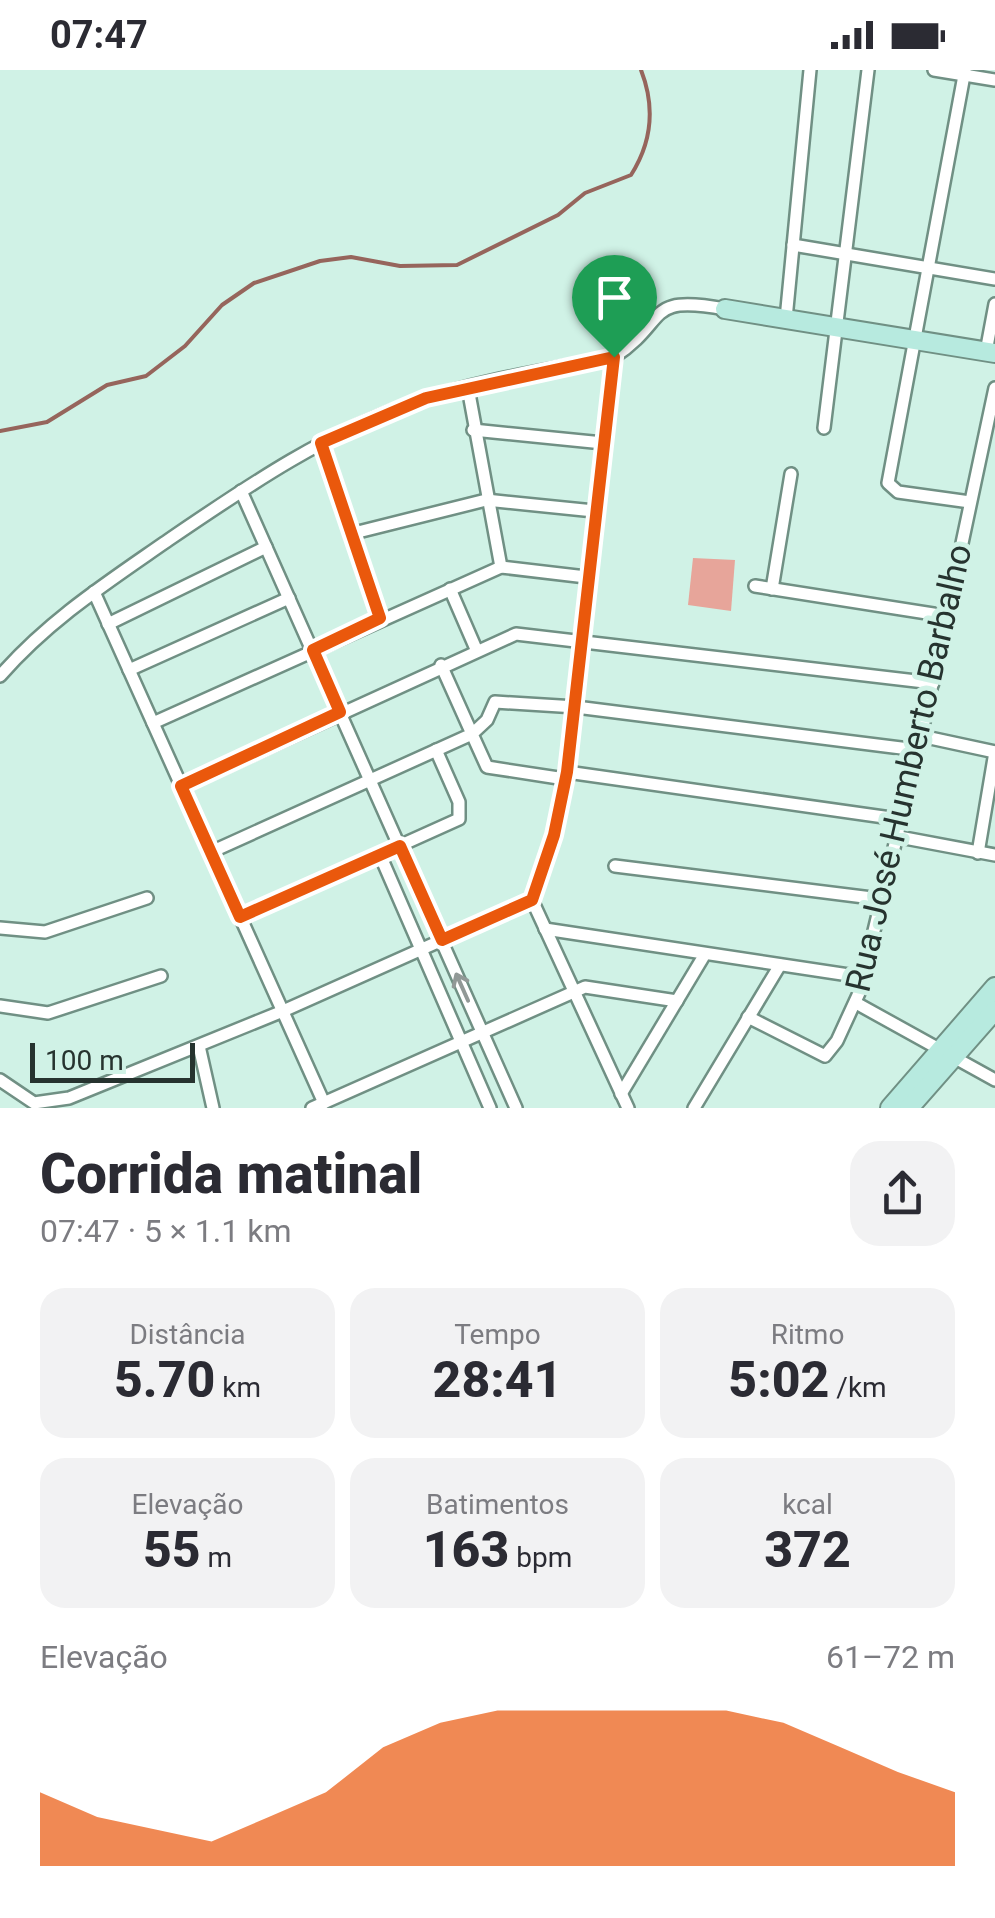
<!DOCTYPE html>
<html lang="pt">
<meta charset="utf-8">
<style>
:root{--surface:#fff;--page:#f2f2f3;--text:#2b2b33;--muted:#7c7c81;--accent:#ea580c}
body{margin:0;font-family:Roboto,sans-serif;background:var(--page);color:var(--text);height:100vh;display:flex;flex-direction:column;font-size:38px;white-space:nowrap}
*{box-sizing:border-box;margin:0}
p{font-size:32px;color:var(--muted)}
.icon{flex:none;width:55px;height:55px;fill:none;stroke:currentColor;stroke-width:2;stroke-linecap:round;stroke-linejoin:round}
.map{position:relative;height:1038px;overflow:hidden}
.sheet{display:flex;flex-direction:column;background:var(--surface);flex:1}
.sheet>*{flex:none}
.scale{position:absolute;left:30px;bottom:25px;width:165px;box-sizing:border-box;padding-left:10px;border:5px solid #26332f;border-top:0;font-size:28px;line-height:35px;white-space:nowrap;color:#26332f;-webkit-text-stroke:8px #d0f2e6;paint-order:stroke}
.pin{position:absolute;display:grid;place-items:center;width:85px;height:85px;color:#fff;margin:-102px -42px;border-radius:50% 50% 50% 0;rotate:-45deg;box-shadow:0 0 10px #0007}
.pin .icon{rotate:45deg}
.round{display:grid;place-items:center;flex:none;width:105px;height:105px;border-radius:30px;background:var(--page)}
.summary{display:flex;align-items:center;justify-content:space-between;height:170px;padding:0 40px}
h1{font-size:55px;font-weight:800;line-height:75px}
.stats{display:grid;grid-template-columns:repeat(3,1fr);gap:15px;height:170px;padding:10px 40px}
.stats div{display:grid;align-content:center;border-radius:25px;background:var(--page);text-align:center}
.stats b{font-size:50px;font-weight:800}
.stats small{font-size:28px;font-weight:400}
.stats p{font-size:28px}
.chart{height:280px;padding:20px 40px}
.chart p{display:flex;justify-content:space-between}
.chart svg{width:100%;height:180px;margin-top:10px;fill:var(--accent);opacity:.7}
.status{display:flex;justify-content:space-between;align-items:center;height:70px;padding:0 50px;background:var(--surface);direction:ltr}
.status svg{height:28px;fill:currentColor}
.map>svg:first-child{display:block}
</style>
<div class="status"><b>07:47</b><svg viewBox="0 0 49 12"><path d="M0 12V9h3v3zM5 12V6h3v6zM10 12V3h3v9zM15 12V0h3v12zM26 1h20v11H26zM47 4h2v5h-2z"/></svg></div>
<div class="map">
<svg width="995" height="1038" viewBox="0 0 995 1038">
<rect width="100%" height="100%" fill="#d0f2e6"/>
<path fill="#e7a59a" d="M693,488L735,490L731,541L688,535Z"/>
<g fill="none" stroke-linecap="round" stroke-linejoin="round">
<path stroke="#96655c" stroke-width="4" d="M0,361L47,352L107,315L146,306L185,276L222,235L254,213L320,191L351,187L400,196L457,195L558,145L585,123L631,105C652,72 655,36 641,0"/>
<defs>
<g id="street">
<path d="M934,0L995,10"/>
<path d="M965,0L888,413L898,422L970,432"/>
<path d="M793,175L995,209"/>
<path d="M786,249L810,0"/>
<path d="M986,282L995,234"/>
<path d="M468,318L501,497"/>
<path d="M824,358L868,0"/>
<path d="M473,360L603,373"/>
<path d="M321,373L381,548"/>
<path d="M241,421L516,1038"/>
<path d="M354,463L486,430L594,441"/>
<path d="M755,516L946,546"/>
<path d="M450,519L476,579"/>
<path d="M772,519L791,404"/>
<path d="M94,522L324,1033"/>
<path d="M108,554L266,477"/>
<path d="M129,600L289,528"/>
<path d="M0,606C48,551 105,514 164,473C246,417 327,361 422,330C483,309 551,300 614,287C670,250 643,224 725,239"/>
<path d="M153,653L501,497L586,507"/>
<path d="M921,666L995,682"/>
<path d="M567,702L898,749"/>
<path d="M565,709L487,697L472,664L487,650L495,632L576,637L917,680"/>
<path d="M181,717L516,564L933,613"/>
<path d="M894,766L995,785"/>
<path d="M211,782L472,664L441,595"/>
<path d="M978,783L995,682"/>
<path d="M380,785L490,1038"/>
<path d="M615,796L880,829"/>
<path d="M532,830L554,765L567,702L614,287"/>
<path d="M532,830L628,1038"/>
<path d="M241,847L459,749V732L436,680"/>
<path d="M0,858L45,862L147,828"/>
<path d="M545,859L862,907"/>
<path d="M856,933L995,1010"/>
<path d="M0,936L48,943L161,906"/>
<path d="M748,947L825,986L837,971L859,923L921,666L995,318"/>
<path d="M199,976L213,1038"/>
<path d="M0,1010L34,1033L69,1028L283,941L532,830"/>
<path d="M621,1024L705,884"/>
<path d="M312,1038L585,917L677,931"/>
<path d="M694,1038L780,895"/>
</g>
<g id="secondary">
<path d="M725,239L995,283"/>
<path d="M890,1038L995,917"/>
<path d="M909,1038L995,940"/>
</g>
</defs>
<use href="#street" stroke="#709084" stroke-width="16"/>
<use href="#secondary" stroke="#709084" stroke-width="22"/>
<use href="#street" stroke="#fff" stroke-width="11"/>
<use href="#secondary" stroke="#b7eadf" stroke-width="18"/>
</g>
<defs><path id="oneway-shaft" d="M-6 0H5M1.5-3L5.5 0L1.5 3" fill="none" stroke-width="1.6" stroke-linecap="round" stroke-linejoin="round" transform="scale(2.5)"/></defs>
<use stroke="#929997" href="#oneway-shaft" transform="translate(462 917) rotate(-114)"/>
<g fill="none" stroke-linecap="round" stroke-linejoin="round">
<defs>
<path id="route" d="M614,287L567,702L554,765L532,830L442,870L400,776L240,847L181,716L340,642L313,580L380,548L321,373L426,328Z"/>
</defs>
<use href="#route" stroke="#fff" stroke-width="20"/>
<use href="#route" stroke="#ea580c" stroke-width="12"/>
</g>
<g text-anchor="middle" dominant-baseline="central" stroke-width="10" stroke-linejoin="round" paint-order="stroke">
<g font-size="35" fill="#26332f" stroke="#d0f2e6">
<text transform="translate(909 698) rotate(-77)">Rua José Humberto Barbalho</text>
</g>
</g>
</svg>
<div class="scale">100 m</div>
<div class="pin" style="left:614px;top:287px;background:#1e9e55"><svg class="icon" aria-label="arrive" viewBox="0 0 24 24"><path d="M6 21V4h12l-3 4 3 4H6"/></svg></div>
</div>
<section class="sheet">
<div class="summary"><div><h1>Corrida matinal</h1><p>07:47 · 5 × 1.1 km</p></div><a class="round"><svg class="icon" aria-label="share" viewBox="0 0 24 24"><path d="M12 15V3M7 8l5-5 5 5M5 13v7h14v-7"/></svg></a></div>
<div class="stats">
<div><p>Distância</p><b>5.70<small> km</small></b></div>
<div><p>Tempo</p><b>28:41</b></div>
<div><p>Ritmo</p><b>5:02<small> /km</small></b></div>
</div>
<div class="stats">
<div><p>Elevação</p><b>55<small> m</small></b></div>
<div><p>Batimentos</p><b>163<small> bpm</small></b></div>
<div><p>kcal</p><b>372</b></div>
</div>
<div class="chart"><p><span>Elevação</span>61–72 m</p>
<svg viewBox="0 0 160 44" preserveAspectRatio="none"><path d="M0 44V26L10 32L20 35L30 38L40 32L50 26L60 15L70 9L80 6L90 6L100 6L110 6L120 6L130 9L140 15L150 21L160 26V44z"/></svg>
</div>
</section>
